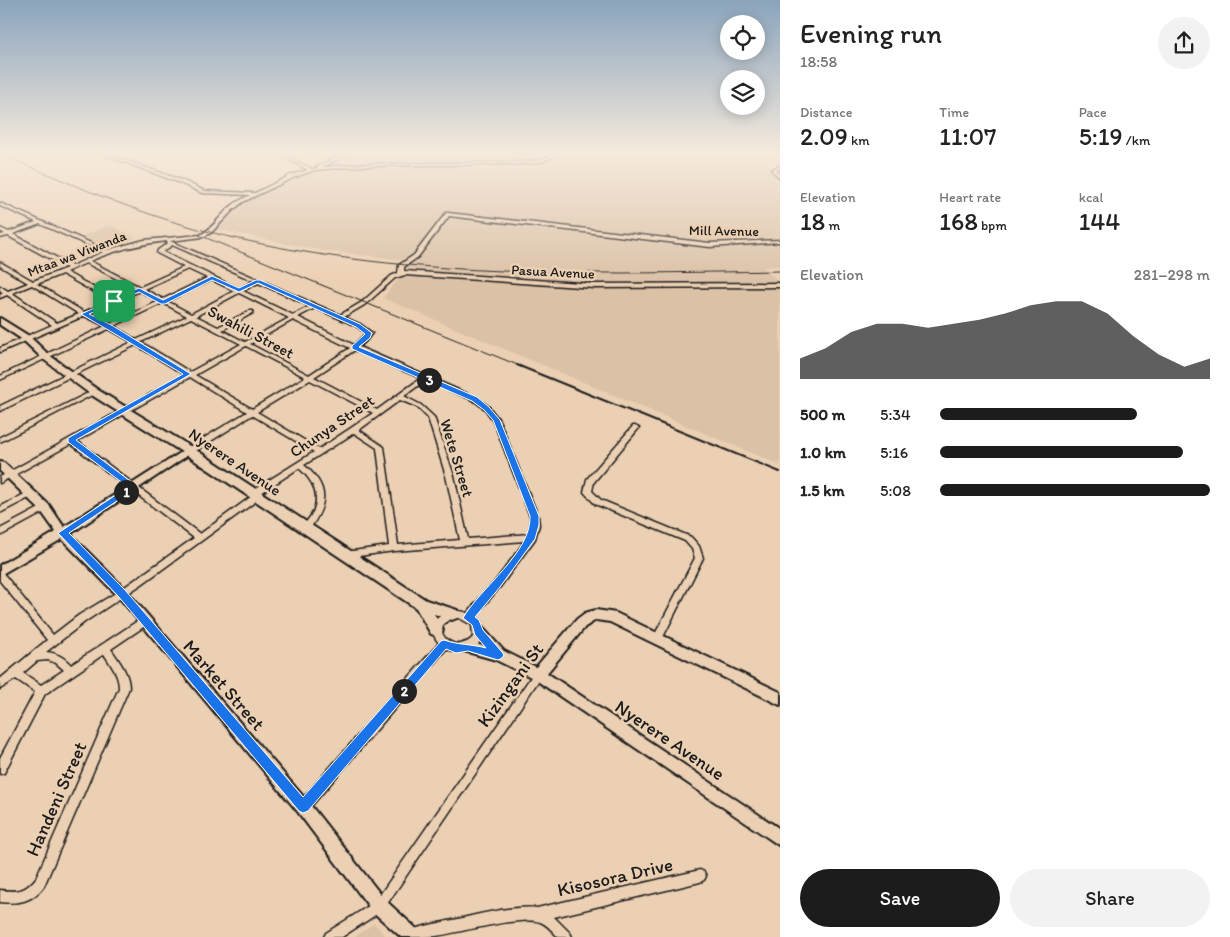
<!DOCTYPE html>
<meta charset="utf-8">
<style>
:root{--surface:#fff;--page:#f2f2f2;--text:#222;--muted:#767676;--accent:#1c1c1c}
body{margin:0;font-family:Itim,sans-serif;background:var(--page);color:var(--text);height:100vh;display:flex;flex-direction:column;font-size:19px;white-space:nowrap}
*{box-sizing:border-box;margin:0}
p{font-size:16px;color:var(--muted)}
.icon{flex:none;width:28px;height:28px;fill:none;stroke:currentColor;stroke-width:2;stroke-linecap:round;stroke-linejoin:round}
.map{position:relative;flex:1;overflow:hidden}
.drawer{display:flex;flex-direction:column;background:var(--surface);width:450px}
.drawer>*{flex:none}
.tools{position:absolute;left:720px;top:15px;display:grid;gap:10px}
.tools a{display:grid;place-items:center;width:45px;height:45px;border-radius:50%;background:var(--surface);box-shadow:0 2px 12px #0003;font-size:25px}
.pin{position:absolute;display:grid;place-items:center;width:42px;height:42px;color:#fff;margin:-21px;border-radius:10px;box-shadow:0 2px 8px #0006}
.km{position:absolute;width:25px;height:25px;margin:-12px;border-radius:50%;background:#222;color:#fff;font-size:14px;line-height:25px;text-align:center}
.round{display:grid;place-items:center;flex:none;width:52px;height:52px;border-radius:26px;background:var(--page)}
.summary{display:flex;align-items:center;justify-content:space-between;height:85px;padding:0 20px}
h1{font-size:28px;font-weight:600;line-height:38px}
.metrics{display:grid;grid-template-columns:repeat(3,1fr);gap:8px;height:85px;padding:5px 20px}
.metrics div{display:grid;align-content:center}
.metrics b{font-size:25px;font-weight:600}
.metrics small{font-size:14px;font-weight:400}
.metrics p{font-size:14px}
.chart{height:140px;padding:10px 20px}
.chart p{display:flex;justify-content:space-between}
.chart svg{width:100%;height:90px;margin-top:5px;fill:var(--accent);opacity:.7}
.primary-button{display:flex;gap:10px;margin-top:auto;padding:10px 20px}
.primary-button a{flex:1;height:58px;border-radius:30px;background:var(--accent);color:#fff;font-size:20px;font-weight:600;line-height:58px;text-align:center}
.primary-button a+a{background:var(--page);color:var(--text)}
ul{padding:0 20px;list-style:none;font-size:16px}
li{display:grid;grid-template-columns:80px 60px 1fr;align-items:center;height:38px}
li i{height:12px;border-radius:6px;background:var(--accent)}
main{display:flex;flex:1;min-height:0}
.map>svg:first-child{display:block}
</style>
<main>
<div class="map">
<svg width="780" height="937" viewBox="0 0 780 937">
<rect width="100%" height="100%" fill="#ecd0b3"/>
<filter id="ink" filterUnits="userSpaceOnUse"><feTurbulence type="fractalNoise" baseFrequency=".02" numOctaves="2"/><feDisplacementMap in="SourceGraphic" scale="10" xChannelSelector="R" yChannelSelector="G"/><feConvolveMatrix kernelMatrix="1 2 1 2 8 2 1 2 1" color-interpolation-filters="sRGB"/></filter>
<g filter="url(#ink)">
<g fill="#dbc1a6">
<path d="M351,153H780V155L765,167L780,177V237L771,239L780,246V266L763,267L780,283V465L383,298L413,261L318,250L215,229L219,222L242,203L296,176L313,170Z"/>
<path d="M110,225L135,238L107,249L82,236Z"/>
<path d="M374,923L386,937H355Z"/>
</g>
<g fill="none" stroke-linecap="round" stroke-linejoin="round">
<defs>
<g id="minor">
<path d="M100,153H105L184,181L205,191L255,193L291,175L308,170L276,153H281L312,169L317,168L318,166L345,153H350L322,167L362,164L524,162L539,160L557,153H562L541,162L524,164L362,166L315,170L295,177L243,202L233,210L211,233L203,237L170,241L340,315L362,302L391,276L398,273L399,265L414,255L446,213H448L710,243L780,240V242L710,247L449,216L418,257L404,267V271L595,284L780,283V287L595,288L405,275L395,278L366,304L344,317L360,324L372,333L365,342L359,347L477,398L489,407L499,420L538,516L539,525L535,539L500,587L474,617L479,620C491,646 467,657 446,649L307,811L303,813L299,811L297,807L299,803L439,643C436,640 434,636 433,632C430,615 454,607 467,613L494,583L525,541L394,551L345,558L342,557L341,555L342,553L345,552L389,546L377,448L354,433L304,465C330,487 328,505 308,531H302L301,529C305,523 310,518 313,512C321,494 312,480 299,468L258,495L260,497L259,499L142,584L86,621L46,652C57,653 64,657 71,665L142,618L145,617L148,618L150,621L148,624L111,649C119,661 129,673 129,688L44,886C32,902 19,904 0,902V890C17,892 25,892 36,878L119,688C119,675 111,665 104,654L45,694L4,773L0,774V758L35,692L16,679L0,689V679L47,640L0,581V572L3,573L53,635L79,615L119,591L194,538L71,444L0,483V477L185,375L136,345L0,411V406L132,342L109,329L0,380V376L105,326L84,316L0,352V348L52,325L7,295L0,298V294L3,293L0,290V286L8,291L28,283L0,266V262L33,281L67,268L8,236L0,238V235L5,234L0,231V228L9,232L36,222L0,206V203L107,250L144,240L200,235C212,229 219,217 229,208C236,202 242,199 250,195L202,193L180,183ZM40,224L103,252L72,266L13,234ZM167,241L168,243L158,250L157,253L184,267L140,287L90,261C115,250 140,244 167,241ZM172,245L254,281L239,289L163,252ZM86,263L136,289L114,299L66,272ZM188,269L207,278L163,299L144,289ZM62,274L110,301L84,312L37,284ZM212,280L234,291L191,314L167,301ZM258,283L310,306L293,315L243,291ZM32,285L79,314L57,323L12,293ZM140,291L159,301L110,324L89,314ZM239,293L289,318L245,342L222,330L253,313V311H249L218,327L196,316ZM163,303L187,316L136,340L114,326ZM315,308L356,326L366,333L354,345L298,317ZM191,318L241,344L190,372L141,342ZM293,320L350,348L309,375L250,344ZM246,346L305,377L252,409L195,375ZM355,350L421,378L377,410L314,377ZM190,377L247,412L186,449L185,451L186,453H192L252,415L314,452L250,492L249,494L252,496L200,534L77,441ZM310,380L373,413L351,428L319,449L257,412ZM426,380L473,400L485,409L493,420L530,516L531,525L529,534L468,539L454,476L434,417L421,405L404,396ZM400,400L417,407L428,418L446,476L460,540L398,545L384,447L359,430ZM453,618H459L472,625L473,637C457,655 432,634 446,622C448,620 451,619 453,618ZM48,660L56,663L64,670L41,685L23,673L37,661Z"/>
<path d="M780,165V168L776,170L780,175V178L771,170Z"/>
<path d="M94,390L96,391L97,392L96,393L0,442V437Z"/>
<path d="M633,426H635L639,428L594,482L592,491L601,500L691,537L699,546L703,558L661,641L658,642L655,641L653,638L695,558L692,549L685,541L595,504L584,492L587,479Z"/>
<path d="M30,491L33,492L34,494L33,496L0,513V507Z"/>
<path d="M45,505L48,506L49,508L48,510L0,536V529Z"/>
<path d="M538,670L541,671L543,674L541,677L383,910L342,937H324L326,933L375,902L535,671Z"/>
<path d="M700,870L704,872L706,876L704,880L700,882L554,917L570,933L572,937H558C553,932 547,924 540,922C524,915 457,933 436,936C426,937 415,937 405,937V936L407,932C420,926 435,924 448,921C474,916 511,905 537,908Z"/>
</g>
<g id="tertiary">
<path d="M188,448L191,449L193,451L191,453L70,534L126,590L308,802L385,900L419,931L421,937H401L373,912L298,812L118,596L62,539L0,575V565L56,532L41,511L0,471V462L4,463L49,505L64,527Z"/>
<path d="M596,610L616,613L780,692V705L610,622L596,620L585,627L547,673L780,829V846L533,678L496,660L464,651L462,647L464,643L468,642L483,646L473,632L475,628L479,627L483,628L504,651L536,667L577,619L585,613Z"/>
</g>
<path id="secondary" d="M0,318L29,336L49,355L98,390L193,448L426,600L457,610L459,614L457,618L452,620L434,614L443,630L441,634L436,636L431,634L416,608L185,454L90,394L43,359L23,340L0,325Z"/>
</defs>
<use href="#minor" stroke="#1c1c1c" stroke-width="3"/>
<use href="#tertiary" stroke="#1c1c1c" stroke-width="4"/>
<use href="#secondary" stroke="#1c1c1c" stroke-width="4"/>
<use href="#minor" fill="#ecd0b3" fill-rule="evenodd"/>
<use href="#tertiary" fill="#ecd0b3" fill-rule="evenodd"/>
<use href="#secondary" fill="#ecd0b3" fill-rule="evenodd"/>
<g stroke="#1c1c1c" stroke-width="1">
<path d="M0,154C69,183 138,214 210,232C397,280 589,274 780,271"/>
<path d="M199,235L520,366"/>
</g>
<path stroke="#1c1c1c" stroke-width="2" d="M517,365L780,472"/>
</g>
</g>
<linearGradient id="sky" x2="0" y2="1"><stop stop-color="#8aa4bc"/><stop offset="0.54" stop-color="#f6eadd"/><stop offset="1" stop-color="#f6eadd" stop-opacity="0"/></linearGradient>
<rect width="780" height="284" fill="url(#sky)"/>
<path fill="#1a73e8" stroke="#fff" fill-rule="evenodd" d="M212,276L239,288L256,280H260L360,324L372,333L370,338L359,347L477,397L489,407L500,420L539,516V525L535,539L500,587L475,617L479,620L483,630L502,652L504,655L502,658L498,660L468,651L456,653L446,649L308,811L303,813L299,811L118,596L58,533L128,487L68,442V438L183,374L81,314L139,288L163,300ZM212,280L239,292L258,283L356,327L365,334L352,346V349L472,401L484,410L493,420L530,516C532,552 480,588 463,618L472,625L475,635L486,648C471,644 458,645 444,640L441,641L303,797L125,590L69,533L138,487L76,440L191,374L113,326L89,314L139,292L161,304H165Z"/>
<g text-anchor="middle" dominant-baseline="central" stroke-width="5" stroke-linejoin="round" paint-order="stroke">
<g font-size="14" fill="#1c1c1c" stroke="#ecd0b3">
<text transform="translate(724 231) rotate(1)">Mill Avenue</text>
<text transform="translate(77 254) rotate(-21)">Mtaa wa Viwanda</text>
<text transform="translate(553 272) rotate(3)">Pasua Avenue</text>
</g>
<g font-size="16" fill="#1c1c1c" stroke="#ecd0b3">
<text transform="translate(251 332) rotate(28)">Swahili Street</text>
<text transform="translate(332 426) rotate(-34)">Chunya Street</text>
<text transform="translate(457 458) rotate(73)">Wete Street</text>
<text transform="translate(235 462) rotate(34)">Nyerere Avenue</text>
</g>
<g font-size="19" fill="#1c1c1c" stroke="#ecd0b3">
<text transform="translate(224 685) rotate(49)">Market Street</text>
<text transform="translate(510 685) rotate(-54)">Kizingani St</text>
<text transform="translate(670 740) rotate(34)">Nyerere Avenue</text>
<text transform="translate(56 799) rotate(-66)">Handeni Street</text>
<text transform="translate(615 877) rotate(-13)">Kisosora Drive</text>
</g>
</g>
</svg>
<div class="tools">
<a><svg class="icon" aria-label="locate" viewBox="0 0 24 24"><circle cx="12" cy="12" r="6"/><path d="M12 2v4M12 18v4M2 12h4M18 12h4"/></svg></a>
<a><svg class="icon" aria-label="layers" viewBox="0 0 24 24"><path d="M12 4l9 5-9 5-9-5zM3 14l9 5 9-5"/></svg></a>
</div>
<div class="pin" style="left:114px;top:301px;background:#1e9e55"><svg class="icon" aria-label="arrive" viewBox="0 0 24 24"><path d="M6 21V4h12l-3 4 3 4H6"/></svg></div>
<b class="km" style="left:126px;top:492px">1</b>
<b class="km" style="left:404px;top:691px">2</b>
<b class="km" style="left:429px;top:380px">3</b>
</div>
<section class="drawer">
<div class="summary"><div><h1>Evening run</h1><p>18:58</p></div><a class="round"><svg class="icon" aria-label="share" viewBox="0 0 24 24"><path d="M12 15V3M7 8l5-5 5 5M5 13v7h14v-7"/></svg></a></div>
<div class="metrics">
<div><p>Distance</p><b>2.09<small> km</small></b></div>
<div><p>Time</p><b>11:07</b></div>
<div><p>Pace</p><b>5:19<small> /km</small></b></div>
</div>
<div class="metrics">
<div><p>Elevation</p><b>18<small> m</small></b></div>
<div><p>Heart rate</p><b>168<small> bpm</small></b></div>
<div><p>kcal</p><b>144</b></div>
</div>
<div class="chart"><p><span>Elevation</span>281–298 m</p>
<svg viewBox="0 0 160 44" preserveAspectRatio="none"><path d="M0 44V34L10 29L20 21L30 17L40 17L50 19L60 17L70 15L80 12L90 8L100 6L110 6L120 12L130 23L140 32L150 38L160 34V44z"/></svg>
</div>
<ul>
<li><b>500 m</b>5:34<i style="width:73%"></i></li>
<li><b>1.0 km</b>5:16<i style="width:90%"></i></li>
<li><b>1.5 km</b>5:08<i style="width:100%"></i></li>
</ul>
<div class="primary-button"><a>Save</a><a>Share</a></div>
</section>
</main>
